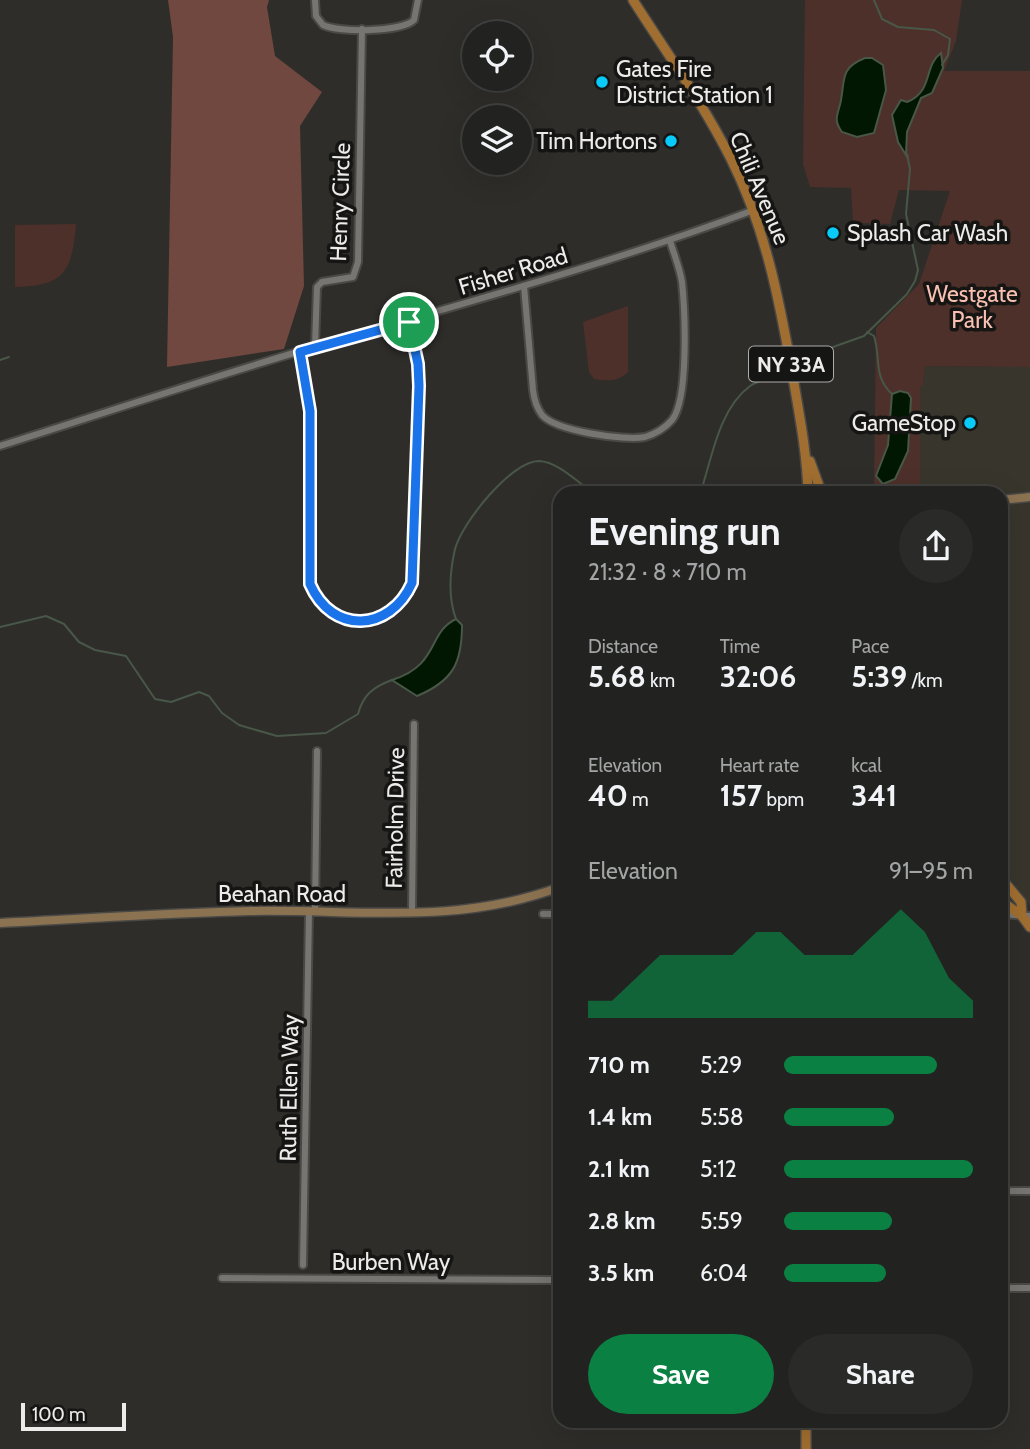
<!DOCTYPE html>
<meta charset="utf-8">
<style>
:root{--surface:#222220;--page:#2a2a29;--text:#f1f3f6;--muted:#a2a4a5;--line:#3f3f3e;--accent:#0b8043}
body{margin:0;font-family:Cabin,sans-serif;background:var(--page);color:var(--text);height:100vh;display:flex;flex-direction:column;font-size:26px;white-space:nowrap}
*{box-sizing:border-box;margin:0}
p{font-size:23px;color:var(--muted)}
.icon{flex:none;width:38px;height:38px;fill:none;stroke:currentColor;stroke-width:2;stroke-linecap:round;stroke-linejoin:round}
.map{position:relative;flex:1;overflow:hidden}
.side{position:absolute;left:553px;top:486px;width:455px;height:942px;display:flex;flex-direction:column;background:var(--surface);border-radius:21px;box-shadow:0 7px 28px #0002,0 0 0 2px var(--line)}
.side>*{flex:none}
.tools{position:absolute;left:462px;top:21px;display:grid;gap:14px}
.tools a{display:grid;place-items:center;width:70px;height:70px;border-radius:50%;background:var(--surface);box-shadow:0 7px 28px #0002,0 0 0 2px var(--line);font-size:35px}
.scale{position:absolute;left:21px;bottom:18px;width:105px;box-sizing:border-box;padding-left:7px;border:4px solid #edecea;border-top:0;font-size:19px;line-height:24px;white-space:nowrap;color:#edecea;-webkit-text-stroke:5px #151514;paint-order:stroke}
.pin{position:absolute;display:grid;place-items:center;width:60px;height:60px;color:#fff;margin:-30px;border:4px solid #fff;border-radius:50%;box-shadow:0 2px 7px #0007}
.round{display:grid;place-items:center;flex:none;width:74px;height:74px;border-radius:37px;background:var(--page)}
.head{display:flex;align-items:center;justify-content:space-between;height:119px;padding:0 35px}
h1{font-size:38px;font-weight:700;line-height:52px}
.figures{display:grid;grid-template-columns:repeat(3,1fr);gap:10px;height:119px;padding:7px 35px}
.figures div{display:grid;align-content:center}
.figures b{font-size:30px;font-weight:700}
.figures small{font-size:19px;font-weight:400}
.figures p{font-size:19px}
.chart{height:196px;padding:14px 35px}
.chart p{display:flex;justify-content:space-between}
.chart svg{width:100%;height:126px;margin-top:7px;fill:var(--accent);opacity:.7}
.button{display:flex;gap:14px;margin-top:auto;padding:14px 35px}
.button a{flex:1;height:80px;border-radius:42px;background:var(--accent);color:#fff;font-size:28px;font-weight:700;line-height:80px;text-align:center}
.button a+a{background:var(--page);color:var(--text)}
ul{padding:0 35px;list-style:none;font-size:23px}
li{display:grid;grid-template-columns:112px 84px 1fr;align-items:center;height:52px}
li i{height:18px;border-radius:9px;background:var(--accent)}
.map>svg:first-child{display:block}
</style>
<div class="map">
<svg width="1030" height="1449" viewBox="0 0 1030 1449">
<rect width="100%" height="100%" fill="#2e2d2a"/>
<path fill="#38352c" d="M925,366L1030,367V906L1001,866V494H919L920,386L923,385Z"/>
<g fill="#4d3029">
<path d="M805,0H962L956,41L944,71H1030V367L925,366L923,386H920V487L874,490L876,328L919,284L950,191L899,190L890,224L853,223L851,188L810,187L803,164Z"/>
<path d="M76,224C72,271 65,286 15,287V225Z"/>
<path d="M628,306V372C618,382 607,381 594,379L589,372L583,322Z"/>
</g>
<path fill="#70483f" d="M168,0H269L267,7L275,56L322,92L300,126L304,286L284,349L167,367L173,37Z"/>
<g fill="#011701" stroke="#485747" stroke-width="2">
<path d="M941,53L943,68L932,93L921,98L907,132L906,155L898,142L892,115L901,100L907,102C934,91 923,66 941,53Z"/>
<path d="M865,58H872L883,65L886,90L874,133L857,137L842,132C832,119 839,113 841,100C845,79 840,68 865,58Z"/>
<path d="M900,391L908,393L911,398L908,451L895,479L883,484L876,476L888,445L892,394Z"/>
<path d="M456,619L462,625C462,663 453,681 417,696L392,680C440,665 427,633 456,619Z"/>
</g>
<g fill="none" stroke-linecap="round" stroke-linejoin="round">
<g stroke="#485747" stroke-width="2">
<path d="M874,0L882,19L898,27L934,30L950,39L948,55L942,65"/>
<path d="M867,332L874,336C881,358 873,377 892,394"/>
<path d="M0,360L9,357"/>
<path d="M809,363L833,347L864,336L907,294L915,281L918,270L906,214L910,169L907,154"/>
<path d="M700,494C712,459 718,410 750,386C757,381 768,379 776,376"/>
<path d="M456,619C448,598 450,571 455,549C462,523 511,461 539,461C559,462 578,483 595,494"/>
<path d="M0,627L46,616L64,624L79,642L95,650L126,656L155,699L171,702L199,692L209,696L222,713L239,725L277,736L326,733L358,714C363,695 373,687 392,680"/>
</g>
<defs>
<g id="street">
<path d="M315,0L316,16L323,25C339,33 402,32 414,20L418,0"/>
<path d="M524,286L533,390C534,399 536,407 542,415C556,431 624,441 645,437C655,434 665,428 672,420C689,399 685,311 682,282C680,269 674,254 670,241"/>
<path d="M315,347L317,287L322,282L353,277L358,262L362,29"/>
<path d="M300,352L310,411V585C335,641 404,630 414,570L419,386L418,364L409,322"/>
<path d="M0,446C104,413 209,378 314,347C461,304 609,264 754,210"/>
<path d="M315,912L317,751"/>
<path d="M412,913L414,724"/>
<path d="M543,914H560"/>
<path d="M1001,914L1030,916"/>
<path d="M1001,1191H1030"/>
<path d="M303,1265L309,912"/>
<path d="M222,1278L560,1280"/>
<path d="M1001,1288H1030"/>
</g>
<g id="secondary">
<path d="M1001,500L1030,497"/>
<path d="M0,923C83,919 166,913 250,911C359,909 454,926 560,887"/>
</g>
<g id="primary">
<path d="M633,0C666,52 703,103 731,159C765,227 779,298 792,372C799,413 807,452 808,494"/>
<path d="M810,461L822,494"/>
<path d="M1001,878L1021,902L1022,916"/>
<path d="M1001,901L1022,916L1030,927"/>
<path d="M806,1421V1449"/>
</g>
</defs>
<use href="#street" stroke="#4a4946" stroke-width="10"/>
<use href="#secondary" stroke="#4a4946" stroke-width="11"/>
<use href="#primary" stroke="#4a4946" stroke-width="12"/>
<use href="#street" stroke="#777572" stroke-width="6"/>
<use href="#secondary" stroke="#8b7251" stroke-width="8"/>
<use href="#primary" stroke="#a06e30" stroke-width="9"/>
</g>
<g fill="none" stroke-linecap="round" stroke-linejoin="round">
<defs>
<path id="route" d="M409,322L418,364L419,386L412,583C390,632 332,635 310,584V411L300,352Z"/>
</defs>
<use href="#route" stroke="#fff" stroke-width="14"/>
<use href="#route" stroke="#1a73e8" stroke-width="9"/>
</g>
<g fill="#09cbfa" stroke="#151514" stroke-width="2.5">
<circle cx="602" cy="82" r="7"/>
<circle cx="671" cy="141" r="7"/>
<circle cx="833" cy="233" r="7"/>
<circle cx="970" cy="423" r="7"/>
</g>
<g text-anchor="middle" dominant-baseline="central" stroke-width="7" stroke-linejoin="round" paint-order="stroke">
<rect fill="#151514" stroke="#acacaa" stroke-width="2" x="749" y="346.5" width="84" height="35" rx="5"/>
<g font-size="21" font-weight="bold" fill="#edecea">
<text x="791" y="364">NY 33A</text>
</g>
<g font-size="23" fill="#edecea" stroke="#151514" text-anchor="start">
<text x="616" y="69">Gates Fire<tspan x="616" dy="26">District Station 1</tspan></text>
<text x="657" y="141" text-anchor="end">Tim Hortons</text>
<text x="847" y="233">Splash Car Wash</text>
<text x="956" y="423" text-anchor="end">GameStop</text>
</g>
<g font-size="23" fill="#edecea" stroke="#151514">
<text transform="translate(760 188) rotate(67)">Chili Avenue</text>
<text transform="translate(340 202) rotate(-88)">Henry Circle</text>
<text transform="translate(513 271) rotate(-17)">Fisher Road</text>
<text transform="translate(395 818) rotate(-89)">Fairholm Drive</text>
<text x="282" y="894">Beahan Road</text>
<text transform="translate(289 1088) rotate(-89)">Ruth Ellen Way</text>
<text x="391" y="1262">Burben Way</text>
</g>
<g font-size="23" fill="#f9c0b1" stroke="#151514">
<text x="972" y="294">Westgate<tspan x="972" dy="26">Park</tspan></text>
</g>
</g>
</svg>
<div class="tools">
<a><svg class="icon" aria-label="locate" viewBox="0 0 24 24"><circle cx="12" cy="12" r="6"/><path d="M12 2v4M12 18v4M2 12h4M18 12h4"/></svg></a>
<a><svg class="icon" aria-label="layers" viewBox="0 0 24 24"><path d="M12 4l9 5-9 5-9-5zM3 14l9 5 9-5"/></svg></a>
</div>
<div class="scale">100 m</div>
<div class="pin" style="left:409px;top:322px;background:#1e9e55"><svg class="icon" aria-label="arrive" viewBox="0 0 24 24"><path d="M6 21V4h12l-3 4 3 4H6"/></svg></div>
<section class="side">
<div class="head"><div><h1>Evening run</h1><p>21:32 · 8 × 710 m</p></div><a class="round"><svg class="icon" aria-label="share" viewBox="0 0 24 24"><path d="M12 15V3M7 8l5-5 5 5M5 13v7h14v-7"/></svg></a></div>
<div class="figures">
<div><p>Distance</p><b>5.68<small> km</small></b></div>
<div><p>Time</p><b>32:06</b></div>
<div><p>Pace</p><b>5:39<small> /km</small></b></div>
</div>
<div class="figures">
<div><p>Elevation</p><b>40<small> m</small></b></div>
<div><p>Heart rate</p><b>157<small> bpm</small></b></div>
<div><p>kcal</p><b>341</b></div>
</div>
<div class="chart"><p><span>Elevation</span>91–95 m</p>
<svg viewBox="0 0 160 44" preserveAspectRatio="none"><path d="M0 44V38L10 38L20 30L30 22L40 22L50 22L60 22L70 14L80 14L90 22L100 22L110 22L120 14L130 6L140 14L150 30L160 38V44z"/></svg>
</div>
<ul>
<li><b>710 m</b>5:29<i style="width:81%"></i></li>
<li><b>1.4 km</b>5:58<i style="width:58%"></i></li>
<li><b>2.1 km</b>5:12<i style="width:100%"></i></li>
<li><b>2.8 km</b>5:59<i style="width:57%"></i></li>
<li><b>3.5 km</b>6:04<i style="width:54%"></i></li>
</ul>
<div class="button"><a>Save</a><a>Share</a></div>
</section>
</div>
